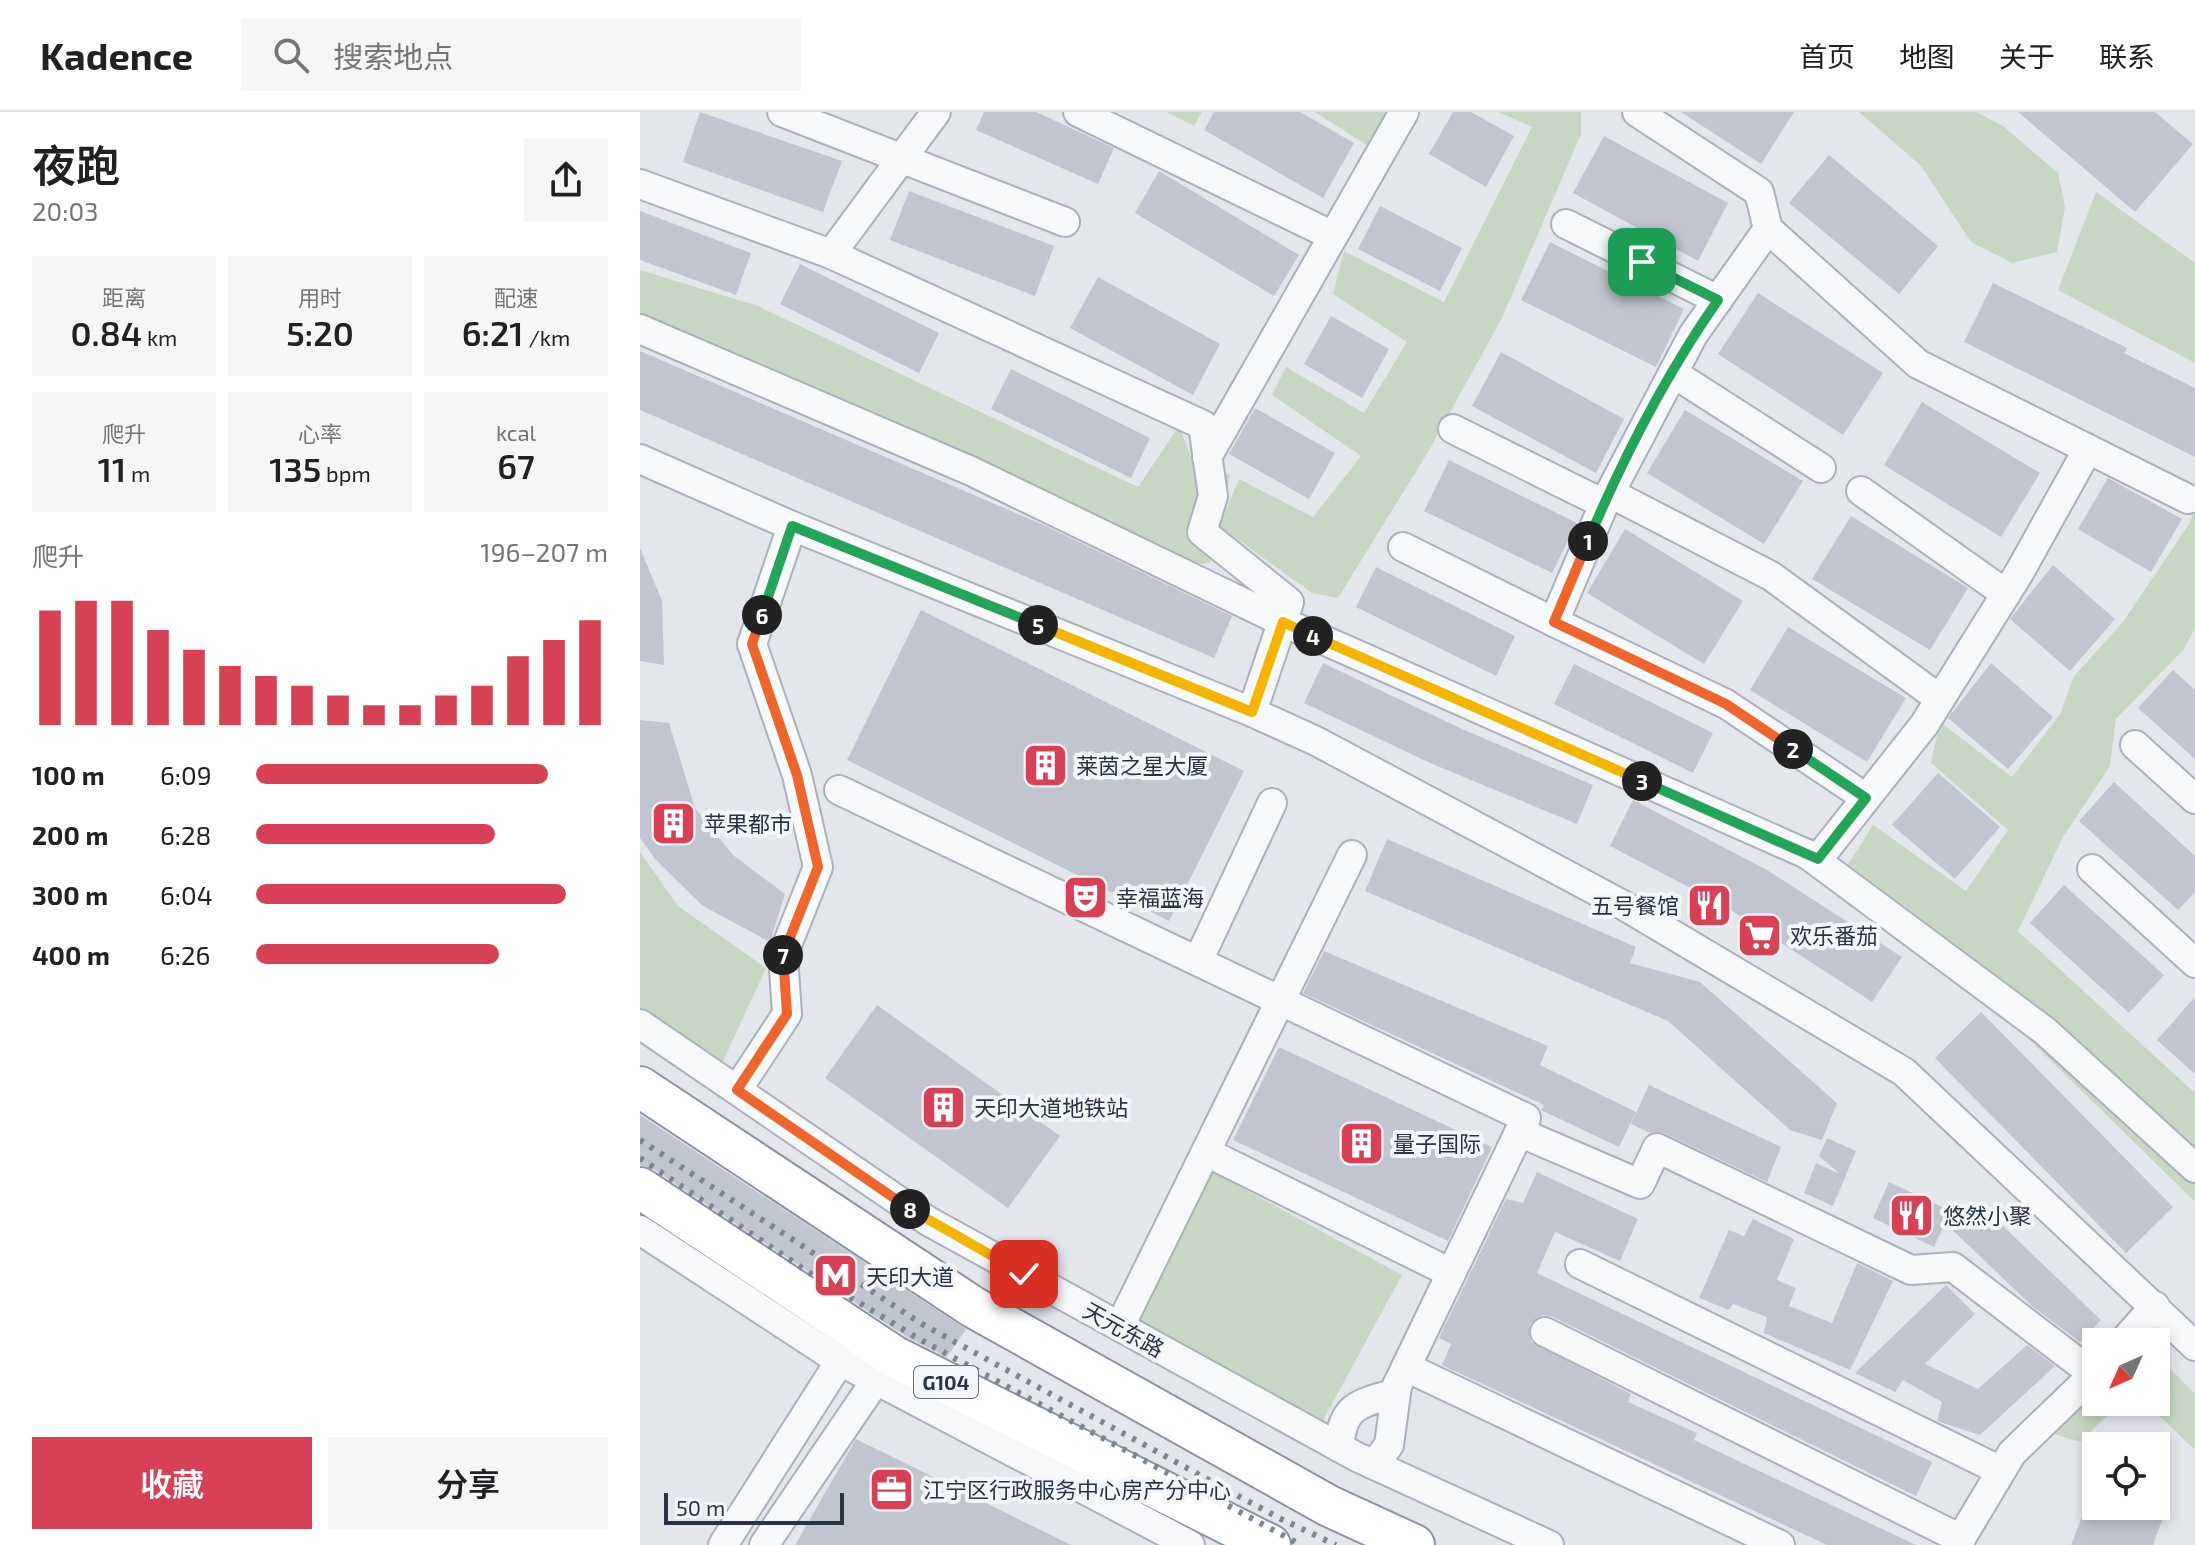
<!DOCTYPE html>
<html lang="zh">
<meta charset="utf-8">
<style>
:root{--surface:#fff;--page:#f6f6f6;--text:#202124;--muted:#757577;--line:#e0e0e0;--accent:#d84155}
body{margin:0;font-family:"Exo 2","Noto Sans SC",sans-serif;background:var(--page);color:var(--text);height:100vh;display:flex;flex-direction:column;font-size:30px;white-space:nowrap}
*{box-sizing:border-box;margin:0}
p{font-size:26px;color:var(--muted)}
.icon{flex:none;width:44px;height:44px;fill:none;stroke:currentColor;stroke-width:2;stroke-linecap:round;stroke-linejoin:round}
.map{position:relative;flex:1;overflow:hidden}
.drawer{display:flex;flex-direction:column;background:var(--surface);width:640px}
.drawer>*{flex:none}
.needle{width:52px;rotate:225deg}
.tools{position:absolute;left:1442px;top:1216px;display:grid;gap:16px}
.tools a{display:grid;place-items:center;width:88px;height:88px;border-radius:0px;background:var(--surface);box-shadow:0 4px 12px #0003;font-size:40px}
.scale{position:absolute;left:24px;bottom:20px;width:180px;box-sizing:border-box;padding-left:8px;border:4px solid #293346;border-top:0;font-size:22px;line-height:28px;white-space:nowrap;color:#293346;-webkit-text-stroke:6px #f3f6f9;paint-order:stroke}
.pin{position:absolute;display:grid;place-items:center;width:68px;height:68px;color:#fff;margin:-34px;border-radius:16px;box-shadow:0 4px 12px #0006}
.km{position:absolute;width:40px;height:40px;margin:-20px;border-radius:50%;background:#222;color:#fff;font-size:22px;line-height:40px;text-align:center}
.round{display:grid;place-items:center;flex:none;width:84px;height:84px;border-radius:0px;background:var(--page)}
.headline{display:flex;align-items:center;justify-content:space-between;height:136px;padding:0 32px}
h1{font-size:44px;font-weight:600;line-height:60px}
.figures{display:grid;grid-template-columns:repeat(3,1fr);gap:12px;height:136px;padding:8px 32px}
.figures div{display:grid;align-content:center;border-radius:0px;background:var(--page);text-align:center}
.figures b{font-size:34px;font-weight:600}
.figures small{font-size:22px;font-weight:400}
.figures p{font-size:22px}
.chart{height:224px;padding:16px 32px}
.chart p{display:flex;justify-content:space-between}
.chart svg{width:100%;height:144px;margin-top:8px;stroke:var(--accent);stroke-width:6}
.primary-button{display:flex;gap:16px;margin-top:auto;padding:16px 32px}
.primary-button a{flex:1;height:92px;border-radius:0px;background:var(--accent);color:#fff;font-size:32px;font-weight:600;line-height:92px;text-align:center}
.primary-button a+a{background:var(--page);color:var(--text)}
ul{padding:0 32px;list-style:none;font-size:26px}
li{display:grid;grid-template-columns:128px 96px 1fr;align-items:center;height:60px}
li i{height:20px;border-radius:10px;background:var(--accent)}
header{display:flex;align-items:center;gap:48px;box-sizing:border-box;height:112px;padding:0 40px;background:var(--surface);border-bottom:2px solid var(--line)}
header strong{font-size:38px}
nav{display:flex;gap:44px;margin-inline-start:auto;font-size:28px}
.search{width:560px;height:72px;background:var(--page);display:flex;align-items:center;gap:20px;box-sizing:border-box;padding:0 28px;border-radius:0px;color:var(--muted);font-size:30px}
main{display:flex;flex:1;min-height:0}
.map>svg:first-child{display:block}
</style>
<header>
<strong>Kadence</strong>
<div class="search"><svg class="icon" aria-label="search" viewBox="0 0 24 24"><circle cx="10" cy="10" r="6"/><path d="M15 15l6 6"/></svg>搜索地点</div>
<nav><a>首页</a><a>地图</a><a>关于</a><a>联系</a></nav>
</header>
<main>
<section class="drawer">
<div class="headline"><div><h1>夜跑</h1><p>20:03</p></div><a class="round"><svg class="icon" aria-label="share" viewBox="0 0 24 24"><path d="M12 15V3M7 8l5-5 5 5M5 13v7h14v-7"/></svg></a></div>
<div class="figures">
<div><p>距离</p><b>0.84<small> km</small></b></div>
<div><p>用时</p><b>5:20</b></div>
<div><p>配速</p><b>6:21<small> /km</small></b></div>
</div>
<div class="figures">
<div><p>爬升</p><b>11<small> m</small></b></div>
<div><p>心率</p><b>135<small> bpm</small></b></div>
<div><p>kcal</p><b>67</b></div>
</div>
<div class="chart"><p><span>爬升</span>196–207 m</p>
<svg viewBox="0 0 160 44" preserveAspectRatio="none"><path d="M5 44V9M15 44V6M25 44V6M35 44V15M45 44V21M55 44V26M65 44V29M75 44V32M85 44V35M95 44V38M105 44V38M115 44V35M125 44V32M135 44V23M145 44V18M155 44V12"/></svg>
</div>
<ul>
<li><b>100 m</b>6:09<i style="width:83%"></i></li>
<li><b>200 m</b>6:28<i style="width:68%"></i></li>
<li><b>300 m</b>6:04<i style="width:88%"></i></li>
<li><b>400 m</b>6:26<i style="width:69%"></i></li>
</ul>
<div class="primary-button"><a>收藏</a><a>分享</a></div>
</section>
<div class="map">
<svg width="1555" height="1433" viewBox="0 0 1555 1433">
<rect width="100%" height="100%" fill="#e3e7ec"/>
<g fill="#c8d7c4">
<path d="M526,0H562L554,14Z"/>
<path d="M675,0H746L728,34Z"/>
<path d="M858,0H941V22L862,206L788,340L698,486L672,481L579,414L570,451L542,454L0,231V158L118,194L498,375L539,314L553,350L590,363L579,414L599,367L673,405L721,344L632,283L646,255L724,301L767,230L693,182L704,139L804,190L892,15Z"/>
<path d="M1219,0H1336L1363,14L1418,61L1425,95L1417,140L1372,151L1331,130L1281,54Z"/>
<path d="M1456,80L1555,151V251L1418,178Z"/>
<path d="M1555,397V516L1544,537L1476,607L1470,654L1423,725L1378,819L1555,981V1090L1386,924L1192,778L1233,713L1326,779L1368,718L1291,651L1300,610L1372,665L1420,602L1434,564L1483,510L1549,412Z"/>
<path d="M0,740L38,794L126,856L81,954L0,897Z"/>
<path d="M569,1058L762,1163L679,1316L487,1212Z"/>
<path d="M1516,1243L1555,1282V1338L1505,1290H1516Z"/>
<path d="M1456,1278V1290H1482L1440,1330L1411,1321Z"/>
</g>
<g fill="#c0c5d0">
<path d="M60,0L202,49L183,100L43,50Z"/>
<path d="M344,0H396L474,36L458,72L336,18Z"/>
<path d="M574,0H660L714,31L683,86L564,18Z"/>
<path d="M813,0H831L874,24L846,75L789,42Z"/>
<path d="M1041,0H1154L1121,52Z"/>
<path d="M1378,0H1515L1553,32L1495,100Z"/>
<path d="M964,24L1088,91L1058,149L933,81Z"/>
<path d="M1189,43L1298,134L1259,182L1149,91Z"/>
<path d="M519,59L659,143L634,184L495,101Z"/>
<path d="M269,79L414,134L395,184L250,128Z"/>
<path d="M740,94L822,136L800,179L718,137Z"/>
<path d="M0,99L111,141L96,183L0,148Z"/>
<path d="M910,130L1044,197L1016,255L881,188Z"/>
<path d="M160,152L299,221L279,261L140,192Z"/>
<path d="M458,165L580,232L553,283L430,216Z"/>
<path d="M1353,171L1487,236L1484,241L1555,276V345L1324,230Z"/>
<path d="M1118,181L1243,261L1203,323L1078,242Z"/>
<path d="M691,204L749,237L722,286L664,252Z"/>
<path d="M0,239L408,415L592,504L574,546L0,298Z"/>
<path d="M861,240L984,307L956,361L832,294Z"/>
<path d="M371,257L510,326L491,366L351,297Z"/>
<path d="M1282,290L1400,361L1361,425L1244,353Z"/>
<path d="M615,296L695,341L669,387L589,342Z"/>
<path d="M1045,298L1163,369L1124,432L1007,361Z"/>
<path d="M809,348L937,411L912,461L784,399Z"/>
<path d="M1468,366L1542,407L1511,460L1438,417Z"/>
<path d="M1211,404L1328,476L1290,538L1172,467Z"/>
<path d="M985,417L1103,489L1064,552L947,481Z"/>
<path d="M0,436L22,489L24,553L0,549Z"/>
<path d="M1413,453L1475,507L1430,559L1370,507Z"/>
<path d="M736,455L875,524L856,564L716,495Z"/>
<path d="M281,498L604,659L529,809L207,648Z"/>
<path d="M1148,515L1266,586L1227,650L1110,578Z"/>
<path d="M683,551L822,617L953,673L937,712L790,651L664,591Z"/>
<path d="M1351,551L1413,605L1368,657L1308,606Z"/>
<path d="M934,552L1073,621L1053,661L914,592Z"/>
<path d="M1533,558L1555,578V647L1498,596Z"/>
<path d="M0,608L29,611L55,696L93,743L145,782L130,830L63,794L16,748L0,726Z"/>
<path d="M1298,661L1360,715L1315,767L1252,713Z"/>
<path d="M1474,670L1555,744V780L1538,798L1439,709Z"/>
<path d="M993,688L1127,758L1262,845L1232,890L1083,793L970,734Z"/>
<path d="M747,727L996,835L990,851L1060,870L1197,991L1182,1028L1150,1018L1028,909L725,779Z"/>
<path d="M1424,773L1524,863L1489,901L1390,811Z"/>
<path d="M684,839L908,934L900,953L996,1000L979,1035L901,998L904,993L663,881Z"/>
<path d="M1555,885V962L1517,928Z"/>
<path d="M237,893L420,1024L368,1096L185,966Z"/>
<path d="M1341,900L1533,1095L1486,1141L1295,946Z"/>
<path d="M639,935L852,1035L808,1129L593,1028Z"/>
<path d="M1009,973L1141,1035L1127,1070L1024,1021H1010L991,1012Z"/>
<path d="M0,1003L326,1217L307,1245L267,1225L13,1057L0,1053Z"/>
<path d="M1187,1026L1216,1039L1193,1094L1164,1081L1176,1051L1200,1062L1179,1044Z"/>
<path d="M897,1060L998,1107L980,1149L915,1120L897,1161L1292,1350L1276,1384L913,1205L903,1203L890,1212L891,1230L991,1282L988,1290L1057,1321L1054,1328L1276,1433H1187L802,1253L811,1232L799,1226L866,1087L883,1091Z"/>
<path d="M1249,1070L1332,1109L1344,1096L1461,1208L1440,1230L1392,1194L1305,1111L1294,1135L1233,1106Z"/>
<path d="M1113,1107L1154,1127L1137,1168L1156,1176L1149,1194L1192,1211L1217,1151L1253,1169L1210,1258L1124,1221L1127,1205L1093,1192L1089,1198L1059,1186L1089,1118L1104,1124Z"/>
<path d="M1306,1173L1335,1202L1285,1252L1338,1277L1387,1233L1415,1254L1340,1323L1297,1309L1302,1290L1263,1268L1255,1280L1215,1261Z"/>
<path d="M216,1327L431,1433H155Z"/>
<path d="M1446,1394H1527L1513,1433H1431Z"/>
</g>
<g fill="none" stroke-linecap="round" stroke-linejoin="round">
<defs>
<g id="minor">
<path d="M142,0L425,110"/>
<path d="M296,0L191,142L563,313L573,384L562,420L649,490L612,600"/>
<path d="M438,0L693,124"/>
<path d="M997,0L1119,80L1128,117L1278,252L1548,387"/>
<path d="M0,72L191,142"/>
<path d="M926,112L1078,188"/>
<path d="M1128,117L1053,223L964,392L914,510L1086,592L1226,686"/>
<path d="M0,217L331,359L643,510L1178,747L1284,613L1379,461L1448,337"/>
<path d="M1033,261L1181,356"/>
<path d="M813,317L964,392"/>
<path d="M567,345L764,0"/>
<path d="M0,347L152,414L612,600L676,629L983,793L1264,960L1555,1234"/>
<path d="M1221,379L1366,482"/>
<path d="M970,381L1131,464L1300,587"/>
<path d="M763,435L914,510"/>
<path d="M1495,633L1555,687"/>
<path d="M199,678L886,1006L753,1282C717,1292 703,1294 699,1335"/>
<path d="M1167,742L1405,919L1555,1056"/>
<path d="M1452,757L1555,851"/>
<path d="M558,849L632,691"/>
<path d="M0,912L288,1109L717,1345L909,1433"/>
<path d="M97,978L147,902L143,843L178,755L157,663L112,532L152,414"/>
<path d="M879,1020L1000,1072L1017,1036L1271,1158L1313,1155L1453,1262"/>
<path d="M566,1040L811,1161"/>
<path d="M0,1118L200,1249L550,1433"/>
<path d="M940,1152L1361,1359"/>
<path d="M480,1214L712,743"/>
<path d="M905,1220L1321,1427"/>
<path d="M1483,1230L1515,1194"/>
<path d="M766,1255L1140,1433"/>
<path d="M734,1353L749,1333L757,1274"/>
<path d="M83,1433L200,1249"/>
<path d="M124,1433L236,1268"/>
<path d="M1317,1433L1372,1341L1456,1260"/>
</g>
<g id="highway">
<path d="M0,975L333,1195L689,1394L774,1433"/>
<path d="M0,1076L255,1245L630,1433"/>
</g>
</defs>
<use href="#minor" stroke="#abb1ba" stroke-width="32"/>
<use href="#highway" stroke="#8993a4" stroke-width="44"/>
<use href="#minor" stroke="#f6f8fa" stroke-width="28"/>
<use href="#highway" stroke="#fff" stroke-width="40"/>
<g stroke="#7b8597" stroke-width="6" stroke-dasharray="4 8" stroke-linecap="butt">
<path d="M0,1028L282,1212L639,1406L696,1433"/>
<path d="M0,1046L165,1158L279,1227L661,1433"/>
</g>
</g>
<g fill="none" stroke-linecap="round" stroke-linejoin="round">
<defs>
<path id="split-1" d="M948,429C983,346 1027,261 1078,188L1002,150"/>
<path id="split-2" d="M948,429L914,510L1086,592L1153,637"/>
<path id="split-3" d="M1002,669L1178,747L1226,686L1153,637"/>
<path id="split-4" d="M673,524L1002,669"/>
<path id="split-5" d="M398,513L612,600L643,510L673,524"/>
<path id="split-6" d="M122,503L152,414L398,513"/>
<path id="split-7" d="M122,503L112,532L157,663L178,755L143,843"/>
<path id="split-8" d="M143,843L147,902L97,978L270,1097"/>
<path id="split-9" d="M270,1097L384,1162"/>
</defs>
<use href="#split-1" stroke="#fff" stroke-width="16"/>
<use href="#split-2" stroke="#fff" stroke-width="16"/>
<use href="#split-3" stroke="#fff" stroke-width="16"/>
<use href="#split-4" stroke="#fff" stroke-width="16"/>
<use href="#split-5" stroke="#fff" stroke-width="16"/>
<use href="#split-6" stroke="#fff" stroke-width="16"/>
<use href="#split-7" stroke="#fff" stroke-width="16"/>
<use href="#split-8" stroke="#fff" stroke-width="16"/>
<use href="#split-9" stroke="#fff" stroke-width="16"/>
<use href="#split-1" stroke="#22a559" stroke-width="10"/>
<use href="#split-2" stroke="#f0652b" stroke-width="10"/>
<use href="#split-3" stroke="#22a559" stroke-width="10"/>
<use href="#split-4" stroke="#f5b400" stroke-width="10"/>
<use href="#split-5" stroke="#f5b400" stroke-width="10"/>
<use href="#split-6" stroke="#22a559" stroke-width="10"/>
<use href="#split-7" stroke="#f0652b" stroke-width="10"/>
<use href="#split-8" stroke="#f0652b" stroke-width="10"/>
<use href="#split-9" stroke="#f5b400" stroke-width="10"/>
</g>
<defs>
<symbol id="building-square" viewBox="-11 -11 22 22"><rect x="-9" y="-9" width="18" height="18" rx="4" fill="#d84155" stroke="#f3f6f9"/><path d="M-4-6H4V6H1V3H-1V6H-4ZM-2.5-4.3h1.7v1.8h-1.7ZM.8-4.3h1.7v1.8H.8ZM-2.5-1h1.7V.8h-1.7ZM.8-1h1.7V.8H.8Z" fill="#fff"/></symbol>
<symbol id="theatre-square" viewBox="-11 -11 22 22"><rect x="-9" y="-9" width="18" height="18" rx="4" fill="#d84155" stroke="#f3f6f9"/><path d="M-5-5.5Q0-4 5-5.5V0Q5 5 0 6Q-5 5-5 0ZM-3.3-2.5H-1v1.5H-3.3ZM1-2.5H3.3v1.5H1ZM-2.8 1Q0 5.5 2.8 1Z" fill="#fff"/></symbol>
<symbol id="restaurant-square" viewBox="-11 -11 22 22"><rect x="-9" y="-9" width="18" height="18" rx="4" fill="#d84155" stroke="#f3f6f9"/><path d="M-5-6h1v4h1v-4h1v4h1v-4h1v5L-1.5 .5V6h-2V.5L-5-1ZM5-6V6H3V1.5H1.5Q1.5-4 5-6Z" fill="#fff"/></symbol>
<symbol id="supermarket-square" viewBox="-11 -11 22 22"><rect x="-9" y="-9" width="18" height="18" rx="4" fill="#d84155" stroke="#f3f6f9"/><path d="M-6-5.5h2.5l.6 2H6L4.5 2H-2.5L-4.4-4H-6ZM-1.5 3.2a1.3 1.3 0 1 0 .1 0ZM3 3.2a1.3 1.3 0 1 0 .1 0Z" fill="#fff"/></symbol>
<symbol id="metro-square" viewBox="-11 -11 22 22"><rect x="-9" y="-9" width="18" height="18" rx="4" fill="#d84155" stroke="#f3f6f9"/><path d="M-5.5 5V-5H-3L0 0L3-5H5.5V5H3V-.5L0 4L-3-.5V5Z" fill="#fff"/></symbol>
<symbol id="office-square" viewBox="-11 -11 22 22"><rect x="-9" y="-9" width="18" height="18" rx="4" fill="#d84155" stroke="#f3f6f9"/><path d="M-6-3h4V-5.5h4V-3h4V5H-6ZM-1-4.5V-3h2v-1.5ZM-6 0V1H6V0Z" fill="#fff"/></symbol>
</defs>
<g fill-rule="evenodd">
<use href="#building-square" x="380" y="628" width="51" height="51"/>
<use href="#building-square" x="8" y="686" width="51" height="51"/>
<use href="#theatre-square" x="420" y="760" width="51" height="51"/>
<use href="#restaurant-square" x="1044" y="768" width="51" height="51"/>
<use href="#supermarket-square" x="1094" y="798" width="51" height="51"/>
<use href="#building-square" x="278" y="970" width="51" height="51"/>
<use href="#building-square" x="696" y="1006" width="51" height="51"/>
<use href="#restaurant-square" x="1246" y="1078" width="51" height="51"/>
<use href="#metro-square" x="170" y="1138" width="51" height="51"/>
<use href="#office-square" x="226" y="1352" width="51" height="51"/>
</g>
<g text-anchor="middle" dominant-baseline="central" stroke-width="8" stroke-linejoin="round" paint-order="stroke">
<rect fill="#f3f6f9" stroke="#666e7c" stroke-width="2" x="274" y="1254" width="64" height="32" rx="6"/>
<g font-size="20" font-weight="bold" fill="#293346">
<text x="306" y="1270">G104</text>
</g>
<g font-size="22" fill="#293346" stroke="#f3f6f9" text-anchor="start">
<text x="436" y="653">莱茵之星大厦</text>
<text x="64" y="711">苹果都市</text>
<text x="476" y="785">幸福蓝海</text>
<text x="1039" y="793" text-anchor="end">五号餐馆</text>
<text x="1150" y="823">欢乐番茄</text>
<text x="334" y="995">天印大道地铁站</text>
<text x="753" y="1031">量子国际</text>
<text x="1303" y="1103">悠然小聚</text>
<text x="226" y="1164">天印大道</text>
<text x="283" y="1377">江宁区行政服务中心房产分中心</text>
</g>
<g font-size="22" fill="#293346" stroke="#f3f6f9">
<text transform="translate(484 1217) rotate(29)">天元东路</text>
</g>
</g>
</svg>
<div class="tools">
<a><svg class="needle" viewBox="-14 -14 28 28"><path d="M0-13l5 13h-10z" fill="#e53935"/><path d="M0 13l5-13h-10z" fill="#757577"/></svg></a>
<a><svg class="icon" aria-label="locate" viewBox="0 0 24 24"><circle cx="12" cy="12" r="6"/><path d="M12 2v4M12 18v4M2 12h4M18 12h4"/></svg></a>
</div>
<div class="scale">50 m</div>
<div class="pin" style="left:1002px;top:150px;background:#1e9e55"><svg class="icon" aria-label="arrive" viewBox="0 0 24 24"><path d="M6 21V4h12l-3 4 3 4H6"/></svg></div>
<div class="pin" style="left:384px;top:1162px;background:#d93025"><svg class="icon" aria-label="check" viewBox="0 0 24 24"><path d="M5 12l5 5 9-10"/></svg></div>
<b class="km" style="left:948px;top:429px">1</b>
<b class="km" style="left:1153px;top:637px">2</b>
<b class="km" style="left:1002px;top:669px">3</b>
<b class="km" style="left:673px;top:524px">4</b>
<b class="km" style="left:398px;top:513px">5</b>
<b class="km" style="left:122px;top:503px">6</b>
<b class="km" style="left:143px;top:843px">7</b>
<b class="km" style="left:270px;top:1097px">8</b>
</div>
</main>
